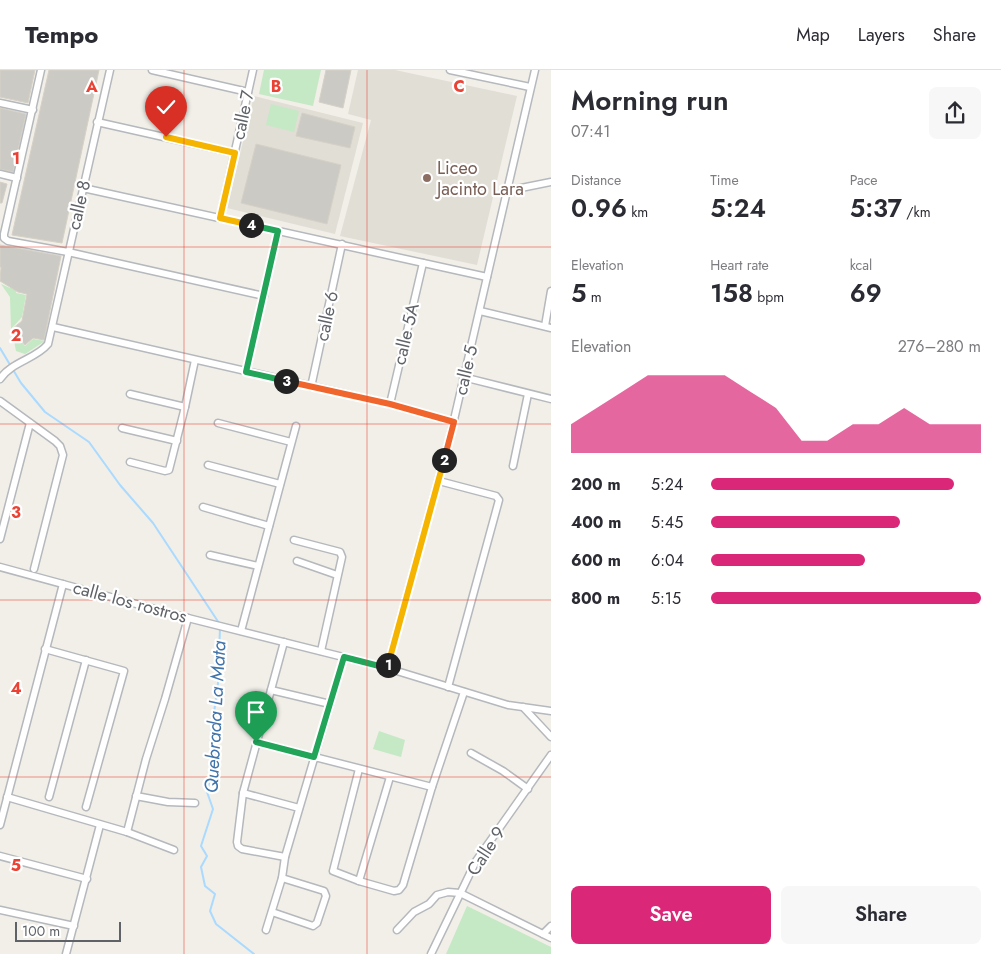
<!DOCTYPE html>
<meta charset="utf-8">
<style>
:root{--surface:#fff;--page:#f7f7f7;--text:#2b2b33;--muted:#7c7c81;--line:#e1e1e2;--accent:#db2777}
body{margin:0;font-family:Jost,sans-serif;background:var(--page);color:var(--text);height:100vh;display:flex;flex-direction:column;font-size:19px;white-space:nowrap}
*{box-sizing:border-box;margin:0}
p{font-size:16px;color:var(--muted)}
.icon{flex:none;width:28px;height:28px;fill:none;stroke:currentColor;stroke-width:2;stroke-linecap:round;stroke-linejoin:round}
.map{position:relative;flex:1;overflow:hidden}
.details{display:flex;flex-direction:column;background:var(--surface);width:450px}
.details>*{flex:none}
.scale{position:absolute;left:15px;bottom:12px;width:106px;box-sizing:border-box;padding-left:5px;border:2px solid #5f6368;border-top:0;font-size:14px;line-height:18px;white-space:nowrap;color:#5f6368;-webkit-text-stroke:4px #fff;paint-order:stroke}
.pin{position:absolute;display:grid;place-items:center;width:42px;height:42px;color:#fff;margin:-51px -21px;border-radius:50% 50% 50% 0;rotate:-45deg;box-shadow:0 0 5px #0007}
.pin .icon{rotate:45deg}
.km{position:absolute;width:25px;height:25px;margin:-12px;border-radius:50%;background:#222;color:#fff;font-size:14px;line-height:25px;text-align:center}
.round{display:grid;place-items:center;flex:none;width:52px;height:52px;border-radius:8px;background:var(--page)}
.overview{display:flex;align-items:center;justify-content:space-between;height:85px;padding:0 20px}
h1{font-size:28px;font-weight:600;line-height:38px}
.metrics{display:grid;grid-template-columns:repeat(3,1fr);gap:8px;height:85px;padding:5px 20px}
.metrics div{display:grid;align-content:center}
.metrics b{font-size:25px;font-weight:600}
.metrics small{font-size:14px;font-weight:400}
.metrics p{font-size:14px}
.chart{height:140px;padding:10px 20px}
.chart p{display:flex;justify-content:space-between}
.chart svg{width:100%;height:90px;margin-top:5px;fill:var(--accent);opacity:.7}
.cta{display:flex;gap:10px;margin-top:auto;padding:10px 20px}
.cta a{flex:1;height:58px;border-radius:8px;background:var(--accent);color:#fff;font-size:20px;font-weight:600;line-height:58px;text-align:center}
.cta a+a{background:var(--page);color:var(--text)}
ul{padding:0 20px;list-style:none;font-size:16px}
li{display:grid;grid-template-columns:80px 60px 1fr;align-items:center;height:38px}
li i{height:12px;border-radius:6px;background:var(--accent)}
header{display:flex;align-items:center;gap:30px;box-sizing:border-box;height:70px;padding:0 25px;background:var(--surface);border-bottom:1px solid var(--line)}
header strong{font-size:24px}
nav{display:flex;gap:28px;margin-inline-start:auto;font-size:18px}
main{display:flex;flex:1;min-height:0}
.map>svg:first-child{display:block}
</style>
<header>
<strong>Tempo</strong>
<nav><a>Map</a><a>Layers</a><a>Share</a></nav>
</header>
<main>
<div class="map">
<svg width="551" height="884" viewBox="0 0 551 884">
<rect width="100%" height="100%" fill="#f1efe8"/>
<g fill="#e1ded6">
<path d="M358,0H395L517,26L477,195L340,166L371,50L348,44Z"/>
<path d="M254,26L363,53L335,164L227,138Z"/>
</g>
<g fill="#c5e8c5">
<path d="M264,0H321L313,36L259,24Z"/>
<path d="M271,34L299,41L294,62L266,55Z"/>
<path d="M14,203L20,204L16,223L26,225L22,247L11,259L10,227L1,214L10,218Z"/>
<path d="M12,260L25,276L33,269L45,271L25,284L16,281Z"/>
<path d="M379,661L405,670L401,687L373,679Z"/>
<path d="M467,836L551,877V884H446Z"/>
</g>
<g fill="none" stroke-linecap="round" stroke-linejoin="round">
<g stroke="#aadaff" stroke-width="2">
<path d="M0,278L21,313L45,342L89,372L120,415L153,453L219,553"/>
<path d="M220,558L218,613L211,665L216,682L207,722L213,739L201,776L207,786L201,797L205,816L215,824L210,841L216,854L254,884"/>
</g>
</g>
<g fill="#cccac5" stroke="#d6d1c6">
<path d="M0,0H35L28,33L0,27Z"/>
<path d="M49,0H99L62,173L12,165Z"/>
<path d="M326,0H351L343,38L319,32Z"/>
<path d="M0,38L26,44L13,102L0,99Z"/>
<path d="M302,43L355,57L350,78L296,66Z"/>
<path d="M256,74L341,95L327,154L241,133Z"/>
<path d="M0,112L7,114L2,133H0Z"/>
<path d="M0,175L61,186L44,270L33,268L25,275L12,259L22,251L27,224L18,222L0,211L1,197H0Z"/>
</g>
<g fill="none" stroke-linecap="round" stroke-linejoin="round">
<defs>
<g id="street">
<path d="M41,0L4,164V168L8,171L68,182L264,226"/>
<path d="M152,0L248,22"/>
<path d="M450,0L530,17"/>
<path d="M0,33L33,40"/>
<path d="M97,52L235,83"/>
<path d="M0,104L17,108"/>
<path d="M83,118L487,207"/>
<path d="M506,121L551,112"/>
<path d="M220,148L253,0"/>
<path d="M480,241L551,258"/>
<path d="M545,256L551,221"/>
<path d="M53,257L390,334L454,352"/>
<path d="M246,302L278,161"/>
<path d="M463,307L551,329"/>
<path d="M0,309C11,292 36,289 48,274L110,0"/>
<path d="M311,317L342,174"/>
<path d="M130,324L185,337"/>
<path d="M0,331L55,371L60,376L63,385L34,499"/>
<path d="M390,334L423,193"/>
<path d="M218,353L291,372"/>
<path d="M122,358L177,371"/>
<path d="M130,392L165,401L169,400L185,337L195,290"/>
<path d="M208,395L280,414"/>
<path d="M513,396L528,324"/>
<path d="M439,411L496,426L499,430L448,617"/>
<path d="M203,437L269,456"/>
<path d="M0,469L30,353"/>
<path d="M294,470L340,482L342,487L321,581"/>
<path d="M210,485L258,496"/>
<path d="M297,491L337,505"/>
<path d="M0,497L188,548L387,598L508,635L551,641"/>
<path d="M241,561L296,356"/>
<path d="M284,572L243,723L237,772L238,776L242,779L285,787"/>
<path d="M45,579L124,601L86,737"/>
<path d="M387,598L450,367L535,0"/>
<path d="M271,620L330,634"/>
<path d="M523,637L551,667"/>
<path d="M256,672L432,717"/>
<path d="M471,683L503,701L528,719"/>
<path d="M359,699L333,801L359,811L394,821L399,820L403,815L432,717L464,622"/>
<path d="M243,723L299,738"/>
<path d="M136,726L168,732L195,733"/>
<path d="M7,727L127,762L174,780"/>
<path d="M49,727L86,590"/>
<path d="M0,755L63,514"/>
<path d="M127,762L146,689L165,629L188,548"/>
<path d="M0,786L87,809"/>
<path d="M359,811L390,707"/>
<path d="M0,840L74,856"/>
<path d="M272,842L313,856L317,853L326,826L324,821L282,808"/>
<path d="M266,860L282,808L285,787L344,587"/>
<path d="M397,860L414,842L429,834L437,825L448,822L460,823L551,868"/>
<path d="M543,864L551,856"/>
<path d="M66,884L100,755"/>
<path d="M431,884L476,791L551,685"/>
</g>
</defs>
<use href="#street" stroke="#b5b8bc" stroke-width="9"/>
<use href="#street" stroke="#fff" stroke-width="6"/>
</g>
<g fill="none" stroke-linecap="round" stroke-linejoin="round">
<defs>
<path id="split-1" d="M256,672L314,687L344,587L387,598L388,595"/>
<path id="split-2" d="M388,595L444,390"/>
<path id="split-3" d="M286,311L390,334L454,352L444,390"/>
<path id="split-4" d="M251,155L278,161L246,302L286,311"/>
<path id="split-5" d="M166,67L235,83L220,148L251,155"/>
</defs>
<use href="#split-1" stroke="#fff" stroke-width="10"/>
<use href="#split-2" stroke="#fff" stroke-width="10"/>
<use href="#split-3" stroke="#fff" stroke-width="10"/>
<use href="#split-4" stroke="#fff" stroke-width="10"/>
<use href="#split-5" stroke="#fff" stroke-width="10"/>
<use href="#split-1" stroke="#22a559" stroke-width="6"/>
<use href="#split-2" stroke="#f5b400" stroke-width="6"/>
<use href="#split-3" stroke="#f0652b" stroke-width="6"/>
<use href="#split-4" stroke="#22a559" stroke-width="6"/>
<use href="#split-5" stroke="#f5b400" stroke-width="6"/>
</g>
<path fill="none" stroke="#ea4335" stroke-width="1" stroke-opacity="0.55" d="M184,0V884M367,0V884M0,177H551M0,354H551M0,530H551M0,707H551"/>
<circle fill="#8d6e63" stroke="#fff" stroke-width="2" cx="427" cy="108" r="5"/>
<g text-anchor="middle" dominant-baseline="central" stroke-width="4.5" stroke-linejoin="round" paint-order="stroke">
<g font-size="18" fill="#5f6368" stroke="#fff">
<text transform="translate(243 45) rotate(-78)">calle 7</text>
<text transform="translate(79 135) rotate(-77)">calle 8</text>
<text transform="translate(327 246) rotate(-78)">calle 6</text>
<text transform="translate(406 264) rotate(-77)">calle 5A</text>
<text transform="translate(466 300) rotate(-77)">calle 5</text>
<text transform="translate(130 532) rotate(15)">calle los rostros</text>
<text transform="translate(486 781) rotate(-57)">Calle 9</text>
</g>
<g font-size="18" fill="#785e54" stroke="#fff" text-anchor="start">
<text x="437" y="98">Liceo<tspan x="437" dy="21">Jacinto Lara</tspan></text>
</g>
<g font-size="19" font-style="italic" fill="#4174aa" stroke="#fff">
<text transform="translate(215 647) rotate(-87)">Quebrada La Mata</text>
</g>
</g>
<g font-size="16" text-anchor="middle" font-weight="bold" fill="#ea4335" stroke="#fff" stroke-width="4.5" stroke-linejoin="round" paint-order="stroke">
<text x="92" y="22">A</text>
<text x="276" y="22">B</text>
<text x="459" y="22">C</text>
<text x="16" y="94">1</text>
<text x="16" y="271">2</text>
<text x="16" y="448">3</text>
<text x="16" y="624">4</text>
<text x="16" y="801">5</text>
</g>
</svg>
<div class="scale">100 m</div>
<div class="pin" style="left:256px;top:672px;background:#1e9e55"><svg class="icon" aria-label="arrive" viewBox="0 0 24 24"><path d="M6 21V4h12l-3 4 3 4H6"/></svg></div>
<div class="pin" style="left:166px;top:67px;background:#d93025"><svg class="icon" aria-label="check" viewBox="0 0 24 24"><path d="M5 12l5 5 9-10"/></svg></div>
<b class="km" style="left:388px;top:595px">1</b>
<b class="km" style="left:444px;top:390px">2</b>
<b class="km" style="left:286px;top:311px">3</b>
<b class="km" style="left:251px;top:155px">4</b>
</div>
<section class="details">
<div class="overview"><div><h1>Morning run</h1><p>07:41</p></div><a class="round"><svg class="icon" aria-label="share" viewBox="0 0 24 24"><path d="M12 15V3M7 8l5-5 5 5M5 13v7h14v-7"/></svg></a></div>
<div class="metrics">
<div><p>Distance</p><b>0.96<small> km</small></b></div>
<div><p>Time</p><b>5:24</b></div>
<div><p>Pace</p><b>5:37<small> /km</small></b></div>
</div>
<div class="metrics">
<div><p>Elevation</p><b>5<small> m</small></b></div>
<div><p>Heart rate</p><b>158<small> bpm</small></b></div>
<div><p>kcal</p><b>69</b></div>
</div>
<div class="chart"><p><span>Elevation</span>276–280 m</p>
<svg viewBox="0 0 160 44" preserveAspectRatio="none"><path d="M0 44V30L10 22L20 14L30 6L40 6L50 6L60 6L70 14L80 22L90 38L100 38L110 30L120 30L130 22L140 30L150 30L160 30V44z"/></svg>
</div>
<ul>
<li><b>200 m</b>5:24<i style="width:90%"></i></li>
<li><b>400 m</b>5:45<i style="width:70%"></i></li>
<li><b>600 m</b>6:04<i style="width:57%"></i></li>
<li><b>800 m</b>5:15<i style="width:100%"></i></li>
</ul>
<div class="cta"><a>Save</a><a>Share</a></div>
</section>
</main>
